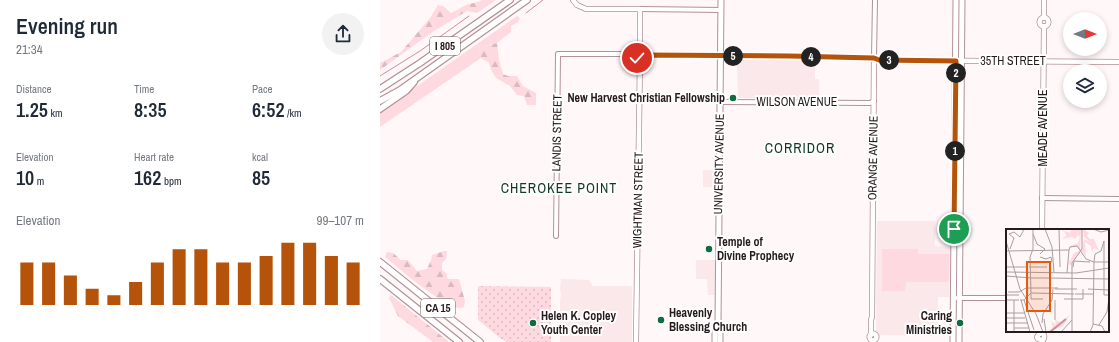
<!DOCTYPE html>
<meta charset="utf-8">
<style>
:root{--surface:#fff;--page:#f2f2f3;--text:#1f2937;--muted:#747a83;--accent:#b45309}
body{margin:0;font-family:"Archivo Narrow",sans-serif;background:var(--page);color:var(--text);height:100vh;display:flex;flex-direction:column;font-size:15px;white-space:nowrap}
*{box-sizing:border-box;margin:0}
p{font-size:13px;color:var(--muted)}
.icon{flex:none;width:22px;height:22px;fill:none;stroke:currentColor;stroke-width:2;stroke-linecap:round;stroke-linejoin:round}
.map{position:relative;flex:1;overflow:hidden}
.drawer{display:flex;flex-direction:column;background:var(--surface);width:380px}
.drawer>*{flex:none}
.needle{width:26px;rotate:90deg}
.buttons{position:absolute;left:683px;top:12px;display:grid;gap:8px}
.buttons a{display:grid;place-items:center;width:44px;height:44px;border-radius:50%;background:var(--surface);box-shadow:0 2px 6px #0003;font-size:20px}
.pin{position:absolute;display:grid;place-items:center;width:34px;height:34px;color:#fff;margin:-17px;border:2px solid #fff;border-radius:50%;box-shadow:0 1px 4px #0007}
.km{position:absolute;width:20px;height:20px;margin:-10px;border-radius:50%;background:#222;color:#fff;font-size:11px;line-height:20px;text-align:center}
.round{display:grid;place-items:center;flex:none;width:42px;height:42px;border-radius:21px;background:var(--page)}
.overview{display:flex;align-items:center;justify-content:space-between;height:68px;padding:0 16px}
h1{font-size:22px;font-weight:600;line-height:30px}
.metrics{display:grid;grid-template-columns:repeat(3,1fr);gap:6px;height:68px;padding:4px 16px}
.metrics div{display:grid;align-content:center}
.metrics b{font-size:20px;font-weight:600}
.metrics small{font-size:11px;font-weight:400}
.metrics p{font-size:11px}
.chart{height:112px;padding:8px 16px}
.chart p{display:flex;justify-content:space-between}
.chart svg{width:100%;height:72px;margin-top:4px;stroke:var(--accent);stroke-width:6}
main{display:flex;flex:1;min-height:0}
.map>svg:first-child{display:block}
</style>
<main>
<section class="drawer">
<div class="overview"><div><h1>Evening run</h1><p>21:34</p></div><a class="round"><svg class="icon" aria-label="share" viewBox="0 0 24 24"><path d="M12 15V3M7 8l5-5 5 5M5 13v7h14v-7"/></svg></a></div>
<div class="metrics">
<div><p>Distance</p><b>1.25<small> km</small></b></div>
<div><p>Time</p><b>8:35</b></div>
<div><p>Pace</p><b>6:52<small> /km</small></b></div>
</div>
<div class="metrics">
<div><p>Elevation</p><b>10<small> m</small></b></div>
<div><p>Heart rate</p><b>162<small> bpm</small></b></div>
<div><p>kcal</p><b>85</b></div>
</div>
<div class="chart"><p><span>Elevation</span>99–107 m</p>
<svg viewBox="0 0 160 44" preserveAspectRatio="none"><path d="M5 44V18M15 44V18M25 44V26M35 44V34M45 44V38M55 44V30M65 44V18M75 44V10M85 44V10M95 44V18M105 44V18M115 44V14M125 44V6M135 44V6M145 44V14M155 44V18"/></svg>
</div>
</section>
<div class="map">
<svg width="739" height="342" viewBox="0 0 739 342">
<defs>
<pattern id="forest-firs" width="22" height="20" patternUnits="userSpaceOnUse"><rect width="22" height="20" fill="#fedae0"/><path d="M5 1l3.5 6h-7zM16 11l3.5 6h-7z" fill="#dabac0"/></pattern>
<pattern id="park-dots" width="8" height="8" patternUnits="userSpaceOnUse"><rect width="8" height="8" fill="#fedae0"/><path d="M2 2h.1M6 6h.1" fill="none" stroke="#dabac0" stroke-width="1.8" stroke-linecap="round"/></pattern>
</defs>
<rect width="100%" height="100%" fill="#fff7f8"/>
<g fill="#fae8eb">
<path d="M357,60L435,61V79H439V99L358,98Z"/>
<rect x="323" y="170" width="13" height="17"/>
<path d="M497,221H555V246L570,247L569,297H558L557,336L496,335Z"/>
<path d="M316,260H335V295H328L327,279H316Z"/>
<path d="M181,279L209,280L213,286H250L252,287V342H180V301L181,295L180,289Z"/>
</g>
<g fill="#fedae0">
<path d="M137,16L140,18L138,22L131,26V32L117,43L105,46L98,52L101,58L0,127V112Z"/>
<path d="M502,249H538V254H569V282H526L525,291H502Z"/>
</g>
<g fill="url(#forest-firs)">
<path d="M102,0H116L97,13L87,11L51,33L0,70V63L21,52L50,18L58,5L63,6L71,13C76,11 80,8 86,5C91,3 97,3 102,0Z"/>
<path d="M117,43L119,60L123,74L128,76H137L143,86L156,93V105H147L144,96L137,95L130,86L116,78L111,70L109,63L101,58L98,52L105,46Z"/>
<path d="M64,251H67L66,259L62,263V270L67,274V278L69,279H79L85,301L84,307L80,308L70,307L34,281L5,257L7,252L13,253L21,260H28L37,271L47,269L51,260L52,255Z"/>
<path d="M11,295L69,342H53L18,316L9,298Z"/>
</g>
<path fill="url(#park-dots)" d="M98,286L171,287V342H127L120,338L98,320Z"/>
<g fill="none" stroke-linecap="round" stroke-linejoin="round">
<g stroke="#ce8e9a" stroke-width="1">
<path d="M146,13L163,0"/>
<path d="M0,76L40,51L89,16"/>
</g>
<defs>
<g id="tertiary">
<path d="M260,9L341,10"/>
<path d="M494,58L495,0"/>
<path d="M340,102L490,103L494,101"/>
<path d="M662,198L739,199"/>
<path d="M176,236L178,54H251L256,52"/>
<path d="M577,298H627"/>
</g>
<g id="secondary">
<path d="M193,0L197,5L206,9H260V45L261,51"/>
<circle cx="664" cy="22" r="4.5"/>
<path d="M664,18V0"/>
<circle cx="260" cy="55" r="4"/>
<path d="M263,55L410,56L494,58L499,60L606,61L739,62"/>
<path d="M662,230L664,26"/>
<circle cx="493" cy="337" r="3.5"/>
<path d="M491,335V320L492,317L494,58"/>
<path d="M256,342L260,58"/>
<path d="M662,342C663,340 665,338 664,335L662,333L659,334L657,337L658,339L662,340L664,338"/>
</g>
<g id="primary">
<path d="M335,342V332L338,328"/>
<path d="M340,342V332L338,328V324L341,0"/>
<path d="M573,342L576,0"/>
<path d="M579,342L582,0"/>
</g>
<g id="motorway">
<path d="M0,89L40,63L130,0"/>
<path d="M0,101L20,90L147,0"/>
<path d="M0,109L26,91L34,82"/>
<path d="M0,262L100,342"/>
<path d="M0,279L79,342"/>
</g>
</defs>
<use href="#tertiary" stroke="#b39197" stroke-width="6"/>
<use href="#secondary" stroke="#b39197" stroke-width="6"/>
<use href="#primary" stroke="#b39197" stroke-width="7"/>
<use href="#motorway" stroke="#b39197" stroke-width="8"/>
<use href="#tertiary" stroke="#fff" stroke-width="4"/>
<use href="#secondary" stroke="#fff" stroke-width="4.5"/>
<use href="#primary" stroke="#fff" stroke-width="5"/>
<use href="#motorway" stroke="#fff" stroke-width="5.5"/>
</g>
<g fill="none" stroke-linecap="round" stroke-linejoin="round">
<defs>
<path id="route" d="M257,58H261L263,55L410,56L494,58L499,60L576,61L574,229"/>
</defs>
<use href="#route" stroke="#fff" stroke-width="8"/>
<use href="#route" stroke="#b45309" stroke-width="5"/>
</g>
<g fill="#0f6c40" stroke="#fff" stroke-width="1.5">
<circle cx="353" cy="98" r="4"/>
<circle cx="329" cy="249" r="4"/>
<circle cx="281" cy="320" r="4"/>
<circle cx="153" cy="323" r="4"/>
<circle cx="580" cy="323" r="4"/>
</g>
<g text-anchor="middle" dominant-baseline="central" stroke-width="4" stroke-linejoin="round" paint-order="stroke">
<g fill="#fff" stroke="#685f61" stroke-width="1">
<rect x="50" y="37" width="30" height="18" rx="3"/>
<rect x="41" y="299" width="34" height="18" rx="3"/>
</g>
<g font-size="11" font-weight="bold" fill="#271a1d">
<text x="65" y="46">I 805</text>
<text x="58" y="308">CA 15</text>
</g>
<g font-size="12" fill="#271a1d" stroke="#fff">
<text x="633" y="61">35TH STREET</text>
<text x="417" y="102">WILSON AVENUE</text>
<text transform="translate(663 128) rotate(-90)">MEADE AVENUE</text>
<text transform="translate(177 133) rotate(-89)">LANDIS STREET</text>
<text transform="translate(493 158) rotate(-89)">ORANGE AVENUE</text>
<text transform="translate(339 164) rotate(-89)">UNIVERSITY AVENUE</text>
<text transform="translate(258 200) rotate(-89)">WIGHTMAN STREET</text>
</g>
<g font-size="12" font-weight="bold" fill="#271a1d" stroke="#fff" text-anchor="start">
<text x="345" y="98" text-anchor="end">New Harvest Christian Fellowship</text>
<text x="337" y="242">Temple of<tspan x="337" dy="14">Divine Prophecy</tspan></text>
<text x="289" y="313">Heavenly<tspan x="289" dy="14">Blessing Church</tspan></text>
<text x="161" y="316">Helen K. Copley<tspan x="161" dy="14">Youth Center</tspan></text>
<text x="572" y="316" text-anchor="end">Caring<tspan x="572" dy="14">Ministries</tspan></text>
</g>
<g font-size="14" letter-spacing="1" fill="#103822" stroke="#fff">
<text x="420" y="148">CORRIDOR</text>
<text x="179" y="188">CHEROKEE POINT</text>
</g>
</g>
<g transform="translate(626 229)">
<rect width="103" height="103" fill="#fff7f8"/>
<path d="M75,0L74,22L65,36L62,35L68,24L73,22L72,18H62L72,14L74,8L72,6L69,10L66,8L56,10L61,6L56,1L64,4L65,1ZM77,0L83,4L81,7L84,10H88L93,22L88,19L86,23L85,17L79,13L80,28L76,22L78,10L84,13L78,8ZM64,86L57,97L42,103L47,98L45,92L50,96L49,91L55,93Z" fill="#fedae0"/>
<path fill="none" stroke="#ce8e9a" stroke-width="2" d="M44,103L60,90"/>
<path fill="none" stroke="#a99fa0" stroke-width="1" d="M39,0L46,18L48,43M53,0L54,38M87,0L95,3L103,1M27,5L31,15L39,20L34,25M0,12L14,60L30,85L37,103M4,20L8,9L3,5L8,3L14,8L18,0M27,20V0M74,21L80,30L88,33L87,96L84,103M0,22L63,21L64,18L71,17L75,22M95,22L98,12V66H103M95,22L89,25L88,33H103M25,33H46L45,28L40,30L34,28M0,38H20M23,38H41M67,38L68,32L84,33M0,43L70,44L103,39M61,44L63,21M0,47L25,49M25,49H43M44,49L103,50M49,60H71M82,60L103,61M2,63H13L20,59H52M25,64L24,28L27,20M25,64L68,65M25,65V70H37M69,65H87M0,66H13M58,70H77V60M0,71H13M14,71H18L25,64M15,71L24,103M18,71L28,101M0,84H19M0,89H19M38,90L40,103M49,91V71M0,94H22M36,94L37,85L46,71L47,60M87,95L96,97L99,103M93,96L101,83L103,69M8,99H23M8,103V71M55,103L66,91M66,103V34L76,20V0"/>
<path fill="#e8590c" fill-opacity="0.15" stroke="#e8590c" stroke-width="2" d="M21,33H44V82H21Z"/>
<rect width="103" height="103" fill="none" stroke="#271a1d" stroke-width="2"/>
</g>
</svg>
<div class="buttons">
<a><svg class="needle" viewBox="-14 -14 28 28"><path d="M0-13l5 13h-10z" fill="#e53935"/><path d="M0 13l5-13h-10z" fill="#747a83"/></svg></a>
<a><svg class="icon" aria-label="layers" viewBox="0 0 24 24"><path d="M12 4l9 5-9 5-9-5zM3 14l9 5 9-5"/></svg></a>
</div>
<div class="pin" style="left:574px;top:229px;background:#1e9e55"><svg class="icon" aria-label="arrive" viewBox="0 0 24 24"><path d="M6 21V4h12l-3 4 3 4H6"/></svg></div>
<div class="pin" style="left:257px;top:58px;background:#d93025"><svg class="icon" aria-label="check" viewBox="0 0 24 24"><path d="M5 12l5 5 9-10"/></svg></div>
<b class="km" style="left:575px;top:151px">1</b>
<b class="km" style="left:576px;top:73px">2</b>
<b class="km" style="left:509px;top:60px">3</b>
<b class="km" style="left:431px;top:57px">4</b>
<b class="km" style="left:353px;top:56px">5</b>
</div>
</main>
